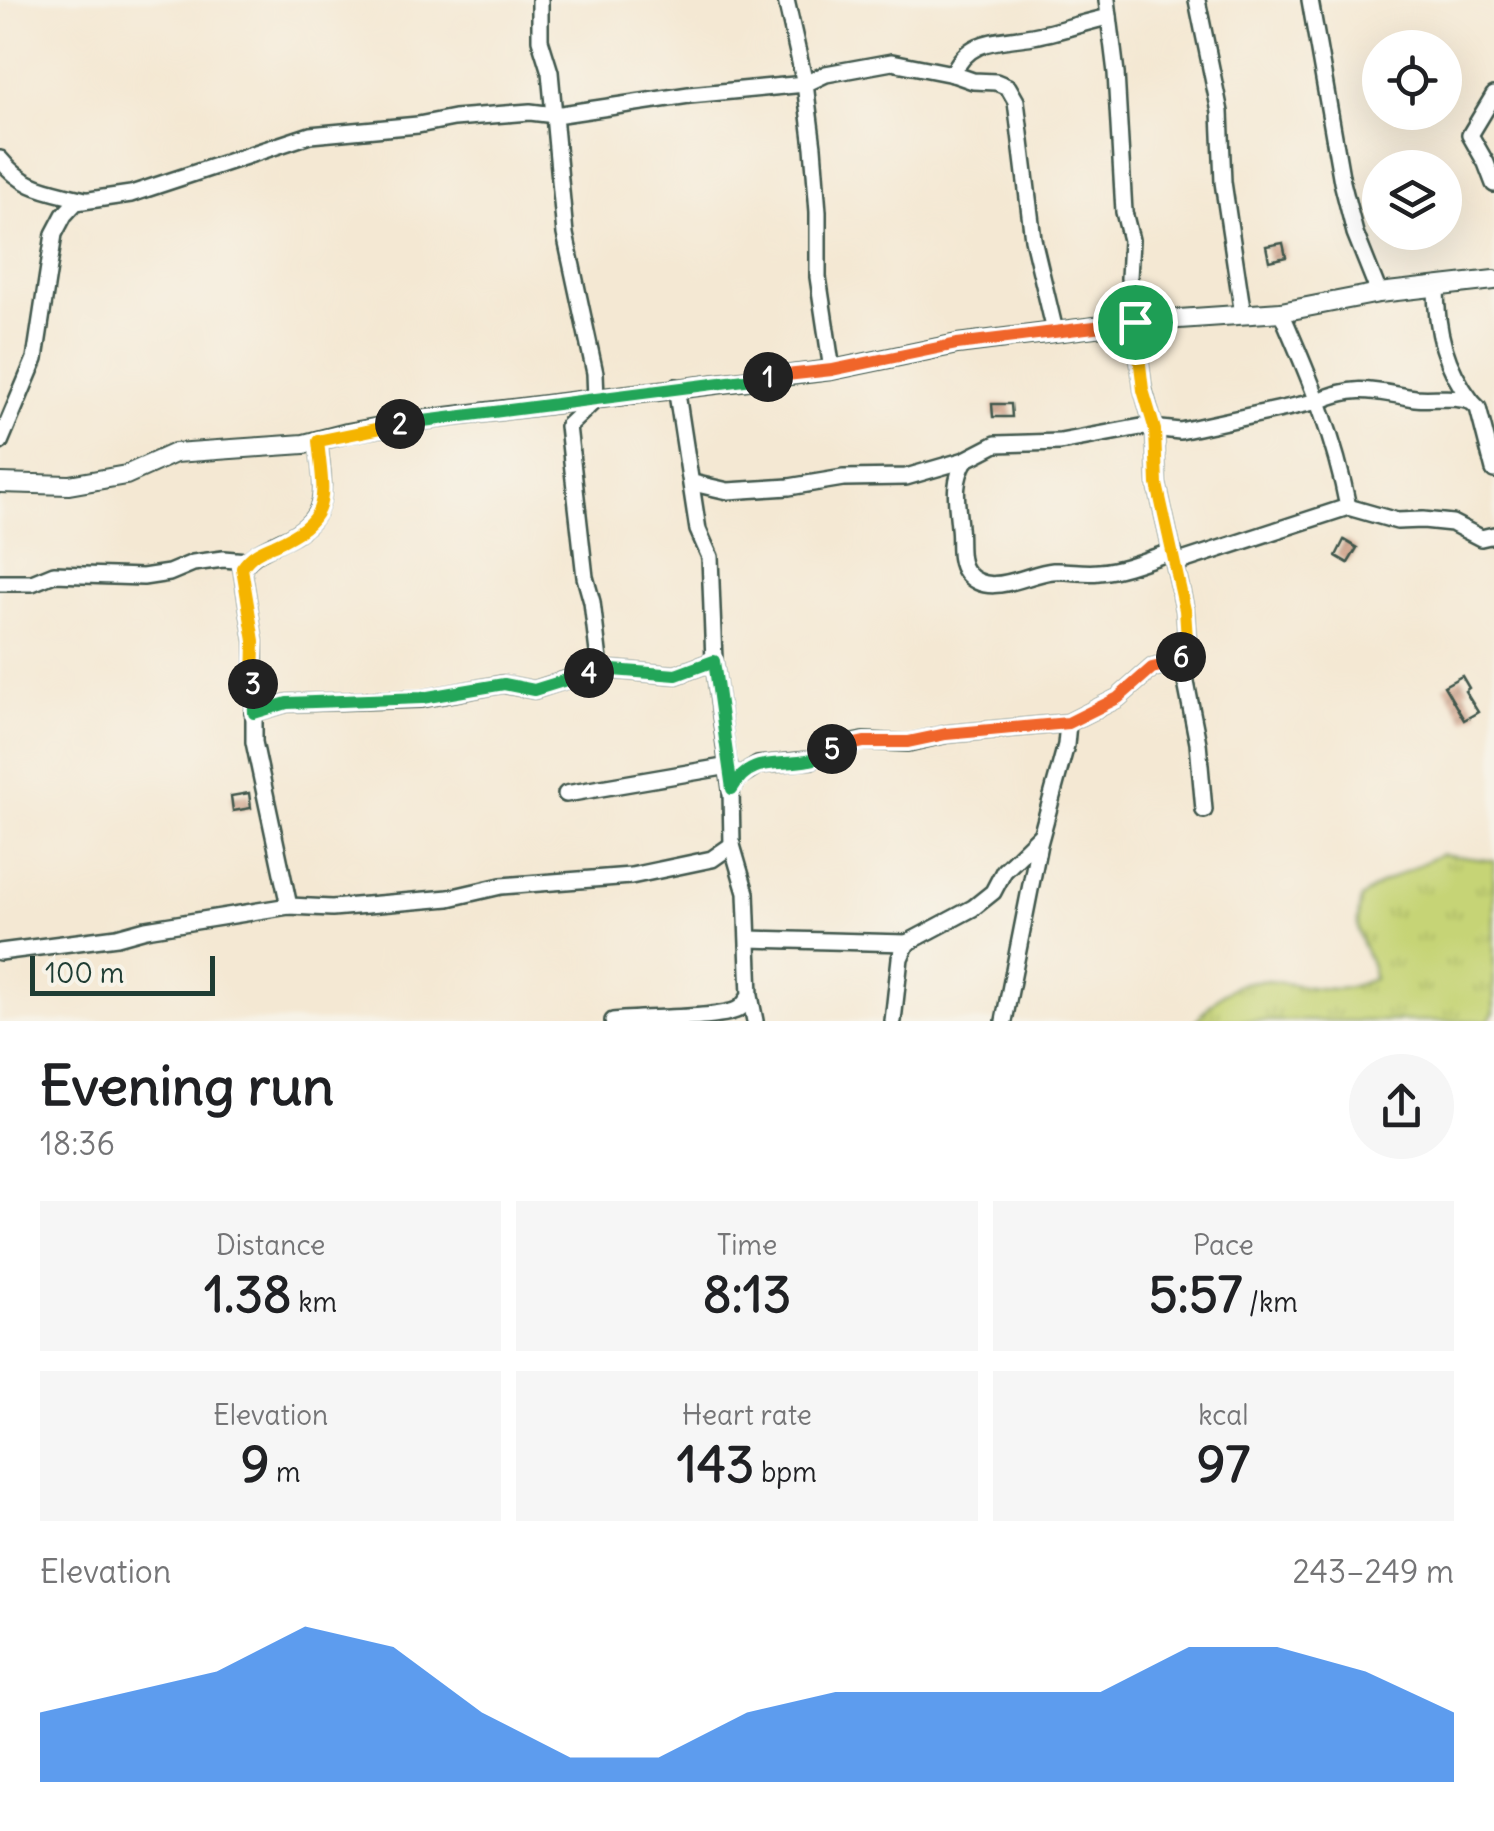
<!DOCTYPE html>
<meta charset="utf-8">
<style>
:root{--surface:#fff;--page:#f6f6f6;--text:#202124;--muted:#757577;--accent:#1a73e8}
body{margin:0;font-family:Delius,sans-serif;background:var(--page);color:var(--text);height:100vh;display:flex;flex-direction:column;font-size:38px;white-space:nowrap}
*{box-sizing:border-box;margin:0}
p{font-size:32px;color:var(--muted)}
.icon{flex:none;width:55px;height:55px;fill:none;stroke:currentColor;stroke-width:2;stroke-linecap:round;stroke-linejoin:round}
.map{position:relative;height:1021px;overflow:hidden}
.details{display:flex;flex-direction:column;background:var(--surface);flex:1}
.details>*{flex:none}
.buttons{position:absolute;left:1362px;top:30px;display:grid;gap:20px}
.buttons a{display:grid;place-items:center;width:100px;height:100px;border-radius:50%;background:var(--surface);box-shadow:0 10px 40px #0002;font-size:50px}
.scale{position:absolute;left:30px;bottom:25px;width:185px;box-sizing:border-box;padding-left:10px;border:5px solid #1f3d34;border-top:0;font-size:28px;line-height:35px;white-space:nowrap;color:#1f3d34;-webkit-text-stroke:8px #f7f3e8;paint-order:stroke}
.pin{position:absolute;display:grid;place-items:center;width:85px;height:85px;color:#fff;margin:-42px;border:5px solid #fff;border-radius:50%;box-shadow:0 2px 10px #0007}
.km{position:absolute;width:50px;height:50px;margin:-25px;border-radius:50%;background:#222;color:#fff;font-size:28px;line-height:50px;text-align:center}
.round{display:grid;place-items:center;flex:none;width:105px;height:105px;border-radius:52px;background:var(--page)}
.headline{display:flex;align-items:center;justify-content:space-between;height:170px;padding:0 40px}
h1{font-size:55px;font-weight:700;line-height:75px}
.stats{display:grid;grid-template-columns:repeat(3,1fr);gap:15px;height:170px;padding:10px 40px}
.stats div{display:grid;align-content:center;border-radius:0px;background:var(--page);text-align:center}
.stats b{font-size:50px;font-weight:700}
.stats small{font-size:28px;font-weight:400}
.stats p{font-size:28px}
.chart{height:280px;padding:20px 40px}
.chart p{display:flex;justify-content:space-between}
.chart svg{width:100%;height:180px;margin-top:10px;fill:var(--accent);opacity:.7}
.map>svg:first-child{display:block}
</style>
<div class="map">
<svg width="1494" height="1021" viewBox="0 0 1494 1021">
<defs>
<pattern id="grass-tufts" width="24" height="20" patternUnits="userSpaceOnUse" patternTransform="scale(2.5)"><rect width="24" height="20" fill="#c6d476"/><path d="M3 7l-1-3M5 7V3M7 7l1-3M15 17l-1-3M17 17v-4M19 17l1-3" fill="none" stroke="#aab767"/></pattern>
<pattern id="building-hatch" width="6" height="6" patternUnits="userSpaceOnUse" patternTransform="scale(2.5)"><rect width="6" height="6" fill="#d2a48c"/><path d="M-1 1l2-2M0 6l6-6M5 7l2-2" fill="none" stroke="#aa8773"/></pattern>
</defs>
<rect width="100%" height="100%" fill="#f7f3e8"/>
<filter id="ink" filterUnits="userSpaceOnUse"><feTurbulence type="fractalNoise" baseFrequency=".01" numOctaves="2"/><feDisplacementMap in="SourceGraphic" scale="20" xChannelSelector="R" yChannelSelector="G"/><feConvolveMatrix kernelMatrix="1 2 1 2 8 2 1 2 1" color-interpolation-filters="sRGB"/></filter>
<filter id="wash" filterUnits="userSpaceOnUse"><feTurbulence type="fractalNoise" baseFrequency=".0048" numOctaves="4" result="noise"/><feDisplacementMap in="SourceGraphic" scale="40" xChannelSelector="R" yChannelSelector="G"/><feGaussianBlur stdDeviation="2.25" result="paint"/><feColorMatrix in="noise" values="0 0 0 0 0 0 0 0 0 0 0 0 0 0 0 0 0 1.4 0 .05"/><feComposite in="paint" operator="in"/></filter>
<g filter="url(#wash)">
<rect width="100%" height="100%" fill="#f4e8d3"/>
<path fill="url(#grass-tufts)" stroke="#728855" stroke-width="2.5" d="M1441,854L1494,861V1012L1488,1021H1196C1249,956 1271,989 1336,989C1348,989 1362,983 1374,979C1373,962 1366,955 1361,940C1355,926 1359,912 1361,898L1380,884Z"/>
<g id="blocks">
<g fill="url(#building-hatch)">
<path d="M1283,243L1286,257L1269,261L1266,246Z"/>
<path d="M992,404H1011L1012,417H993Z"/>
<path d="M1344,540L1357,548L1348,563L1336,556Z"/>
<path d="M1462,676L1469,688L1465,691L1478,712L1464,720L1444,686Z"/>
<path d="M249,793L251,808L233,811L231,796Z"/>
</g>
</g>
</g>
<g filter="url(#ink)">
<use href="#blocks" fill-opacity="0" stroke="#3f574c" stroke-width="2.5"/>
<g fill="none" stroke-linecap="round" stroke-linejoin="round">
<defs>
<g id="minor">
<path d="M540,0V40L550,72L565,234L595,373L596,399L568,426L585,577L592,602L600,669"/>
<path d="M786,0L805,84L813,147L818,212V277L832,370"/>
<path d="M1107,0L1116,73L1124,212L1131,240L1129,278L1143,389L1155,431L1157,484L1185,610L1187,639L1181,657L1198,743L1204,810"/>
<path d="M1197,0L1220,112L1223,182L1243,315"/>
<path d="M1310,0L1342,182L1355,233L1379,293"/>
<path d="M953,74C968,37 1000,42 1033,36C1058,32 1084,22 1109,17"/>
<path d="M1494,95L1470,135L1486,163L1494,184"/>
<path d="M0,159C26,191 48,190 85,200"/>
<path d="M1436,286C1436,330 1445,367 1472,402"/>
<path d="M1281,312C1309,376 1335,438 1348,507"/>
<path d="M676,387L698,530L710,557L714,661L731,789L732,845L746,893L750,996L755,1021"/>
<path d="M0,442L35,359L54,234L64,215L76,202L131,194L310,135L418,125L454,118L530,112L555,115L689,95L805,84L826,74L892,62L953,74L973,81L996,82L1008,87L1016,101L1033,239L1055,331"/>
<path d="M965,460C952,485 957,501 959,527C961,541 957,560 966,572C988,600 1027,573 1053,571C1068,570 1084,574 1099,572C1124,570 1149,559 1173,551"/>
<path d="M693,483L728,491L789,487L843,478L906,477L965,460L996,444L1060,442L1141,427L1180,431L1319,401C1357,383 1377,392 1415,398C1434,400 1454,395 1472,402L1478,408L1494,470"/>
<path d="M1176,563L1348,507L1397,521L1423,520L1452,523L1481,538L1494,535"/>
<path d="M0,583H32L54,574L143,577L169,573L193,563L223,559L247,561"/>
<path d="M253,713L287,703L421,699L503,684L534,690L600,669L676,675L714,661"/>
<path d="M731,789L737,778L758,765L811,760L840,746L863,741L908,743L947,734L1068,723L1118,698L1152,668L1173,663L1181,657"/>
<path d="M566,794L729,766"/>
<path d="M289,906L254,742V641L242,568C253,553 265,549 281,541C333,519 323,489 318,441"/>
<path d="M749,939L907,943"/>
<path d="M0,952L117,937L146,929L289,906L332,908L449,898L501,886L631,876L712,859L732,845"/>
<path d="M613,1021C639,1017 724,1020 740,1008C744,1005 747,1000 750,996"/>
<path d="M893,1021L900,958L907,943L973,908L993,892L1004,871L1041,835"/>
<path d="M1004,1021L1039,844L1066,745L1068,723"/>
</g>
<path id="tertiary" d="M0,483L69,485L126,475L175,453L304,444L347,433L413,421L832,370L957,344L1135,322L1281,312L1379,293L1494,280"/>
</defs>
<use href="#minor" stroke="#3f574c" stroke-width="20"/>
<use href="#tertiary" stroke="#3f574c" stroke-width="22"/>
<use href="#minor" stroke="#fff" stroke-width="15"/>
<use href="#tertiary" stroke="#fff" stroke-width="18"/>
</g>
</g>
<g fill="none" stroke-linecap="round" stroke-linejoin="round" filter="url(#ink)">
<defs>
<path id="split-1" d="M768,377L832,370L957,344L1135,322"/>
<path id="split-2" d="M400,424L768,377"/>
<path id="split-3" d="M253,684L254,641L242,568C251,555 259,551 274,545C333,518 324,500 318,441L400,424"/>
<path id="split-4" d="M253,684L254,713L287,703L422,698L504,684L534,690L589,673"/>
<path id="split-5" d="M589,673L600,669L676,675L714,661L732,789C750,755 780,767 810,760C818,759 826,753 832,749"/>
<path id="split-6" d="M832,749L864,742H908L946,734L1068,723L1118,698L1152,668L1173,663L1181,657"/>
<path id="split-7" d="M1135,322L1143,390L1155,430L1157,484L1185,610L1187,639L1181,657"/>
</defs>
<use href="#split-1" stroke="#fff" stroke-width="20"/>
<use href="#split-2" stroke="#fff" stroke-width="20"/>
<use href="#split-3" stroke="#fff" stroke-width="20"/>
<use href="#split-4" stroke="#fff" stroke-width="20"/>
<use href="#split-5" stroke="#fff" stroke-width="20"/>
<use href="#split-6" stroke="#fff" stroke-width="20"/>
<use href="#split-7" stroke="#fff" stroke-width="20"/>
<use href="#split-1" stroke="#f0652b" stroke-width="12"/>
<use href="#split-2" stroke="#22a559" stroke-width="12"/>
<use href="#split-3" stroke="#f5b400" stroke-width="12"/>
<use href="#split-4" stroke="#22a559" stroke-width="12"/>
<use href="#split-5" stroke="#22a559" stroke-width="12"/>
<use href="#split-6" stroke="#f0652b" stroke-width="12"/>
<use href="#split-7" stroke="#f5b400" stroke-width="12"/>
</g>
</svg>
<div class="buttons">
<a><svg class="icon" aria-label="locate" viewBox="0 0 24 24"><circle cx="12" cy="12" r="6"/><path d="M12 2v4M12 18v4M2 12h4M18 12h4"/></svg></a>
<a><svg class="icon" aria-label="layers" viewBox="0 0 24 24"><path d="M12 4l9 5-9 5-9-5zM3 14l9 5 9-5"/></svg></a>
</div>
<div class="scale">100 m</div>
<div class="pin" style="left:1135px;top:322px;background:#1e9e55"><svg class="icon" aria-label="arrive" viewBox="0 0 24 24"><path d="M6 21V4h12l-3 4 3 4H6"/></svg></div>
<b class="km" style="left:768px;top:377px">1</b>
<b class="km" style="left:400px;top:424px">2</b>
<b class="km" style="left:253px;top:684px">3</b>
<b class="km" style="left:589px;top:673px">4</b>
<b class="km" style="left:832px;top:749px">5</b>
<b class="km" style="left:1181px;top:657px">6</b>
</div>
<section class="details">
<div class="headline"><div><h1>Evening run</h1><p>18:36</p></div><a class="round"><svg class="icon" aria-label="share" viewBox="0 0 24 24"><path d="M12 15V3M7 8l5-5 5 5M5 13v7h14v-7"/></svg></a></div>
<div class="stats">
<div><p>Distance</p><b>1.38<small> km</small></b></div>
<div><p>Time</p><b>8:13</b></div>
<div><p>Pace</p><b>5:57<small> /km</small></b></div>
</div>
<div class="stats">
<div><p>Elevation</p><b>9<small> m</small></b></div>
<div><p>Heart rate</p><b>143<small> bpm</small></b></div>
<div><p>kcal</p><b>97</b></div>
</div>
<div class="chart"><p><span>Elevation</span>243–249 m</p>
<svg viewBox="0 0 160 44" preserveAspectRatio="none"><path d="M0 44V27L10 22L20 17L30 6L40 11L50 27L60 38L70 38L80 27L90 22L100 22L110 22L120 22L130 11L140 11L150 17L160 27V44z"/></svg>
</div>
</section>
